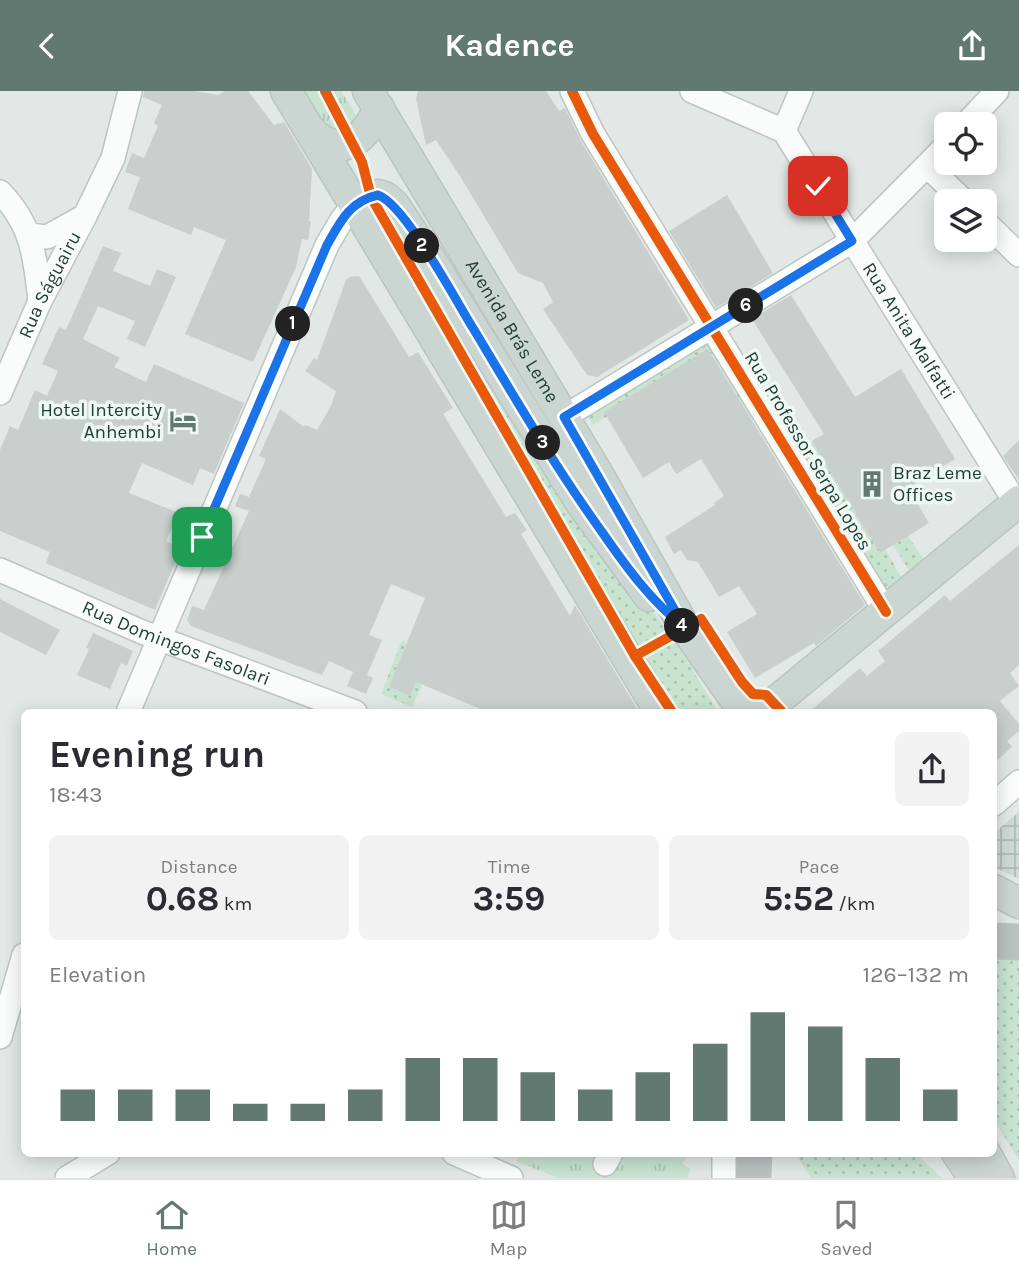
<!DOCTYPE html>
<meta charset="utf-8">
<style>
:root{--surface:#fff;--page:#f2f2f3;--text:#2b2b33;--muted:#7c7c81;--line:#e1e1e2;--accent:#627972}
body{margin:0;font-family:Karla,sans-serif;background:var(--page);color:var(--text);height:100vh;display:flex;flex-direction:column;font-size:26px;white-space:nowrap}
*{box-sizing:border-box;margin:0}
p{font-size:23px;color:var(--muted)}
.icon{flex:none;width:38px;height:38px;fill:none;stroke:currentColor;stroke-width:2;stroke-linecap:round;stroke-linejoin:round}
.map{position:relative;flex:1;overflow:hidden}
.panel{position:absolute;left:21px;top:618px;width:976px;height:448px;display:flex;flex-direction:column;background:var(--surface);border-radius:10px;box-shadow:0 4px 18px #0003}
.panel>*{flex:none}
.buttons{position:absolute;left:934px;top:21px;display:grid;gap:14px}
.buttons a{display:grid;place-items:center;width:63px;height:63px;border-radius:10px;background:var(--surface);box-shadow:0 4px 18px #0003;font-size:35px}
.pin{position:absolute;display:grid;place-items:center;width:60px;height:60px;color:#fff;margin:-30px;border-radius:14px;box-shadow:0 4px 10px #0006}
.km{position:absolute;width:35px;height:35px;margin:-18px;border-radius:50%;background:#222;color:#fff;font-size:19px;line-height:35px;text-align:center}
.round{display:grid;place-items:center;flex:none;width:74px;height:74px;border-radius:10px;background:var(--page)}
.head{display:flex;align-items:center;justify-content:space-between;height:119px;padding:0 28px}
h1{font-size:38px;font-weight:700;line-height:52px}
.stats{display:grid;grid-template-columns:repeat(3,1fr);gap:10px;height:119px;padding:7px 28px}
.stats div{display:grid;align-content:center;border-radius:10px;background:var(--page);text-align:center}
.stats b{font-size:35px;font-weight:700}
.stats small{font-size:19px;font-weight:400}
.stats p{font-size:19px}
.chart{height:196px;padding:14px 28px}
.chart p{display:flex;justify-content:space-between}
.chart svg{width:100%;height:126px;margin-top:7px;stroke:var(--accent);stroke-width:6}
header{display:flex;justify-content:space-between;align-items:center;height:91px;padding:0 28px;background:var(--accent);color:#fff;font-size:32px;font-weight:700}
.dock{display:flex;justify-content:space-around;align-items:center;height:98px;border-top:2px solid var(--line);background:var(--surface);font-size:19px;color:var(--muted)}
.dock a{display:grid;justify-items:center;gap:4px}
.dock .current{color:var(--accent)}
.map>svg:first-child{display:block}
</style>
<header><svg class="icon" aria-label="back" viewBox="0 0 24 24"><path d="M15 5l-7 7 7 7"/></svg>Kadence<svg class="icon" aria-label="share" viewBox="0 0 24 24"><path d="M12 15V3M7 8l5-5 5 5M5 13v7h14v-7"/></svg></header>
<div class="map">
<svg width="1019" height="1087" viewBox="0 0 1019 1087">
<defs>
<pattern id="industrial-grid" width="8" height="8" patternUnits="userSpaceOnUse" patternTransform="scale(1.75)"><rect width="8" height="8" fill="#cedad5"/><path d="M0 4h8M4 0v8" fill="none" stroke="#b0bcb7"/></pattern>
<pattern id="grass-dots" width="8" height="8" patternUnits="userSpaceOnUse" patternTransform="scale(1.75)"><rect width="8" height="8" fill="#c8e3d0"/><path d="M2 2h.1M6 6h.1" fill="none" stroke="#abc4b3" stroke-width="1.8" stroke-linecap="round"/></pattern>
<pattern id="park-tufts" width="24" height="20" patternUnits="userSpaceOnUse" patternTransform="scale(1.75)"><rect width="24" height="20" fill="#c8e3d0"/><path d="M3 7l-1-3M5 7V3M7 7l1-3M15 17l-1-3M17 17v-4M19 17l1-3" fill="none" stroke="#abc4b3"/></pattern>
</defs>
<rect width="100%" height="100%" fill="#e1e8e5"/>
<path fill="url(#industrial-grid)" d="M1019,721V788L994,776V742Z"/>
<g fill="url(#grass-dots)">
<path d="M406,151L518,302L528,298L577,378L585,424L683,563L718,621H673L393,158Z"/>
<path d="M703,252L713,254L757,327L752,329L711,262L593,334L586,323Z"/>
<path d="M812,350L880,461L886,459L906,495L889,502L877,486L799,358Z"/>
<path d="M908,445L928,475L915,489L893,454Z"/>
<path d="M402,549L407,552L389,596L410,605L416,591L422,594L412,616L381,603Z"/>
<path d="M994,864L1019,866V1069L994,1029Z"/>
<path d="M795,1062H915L942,1087H811Z"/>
</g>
<g fill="url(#park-tufts)">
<path d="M299,0H341L372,50L337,68Z"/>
<path d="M520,1062H690L682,1073L691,1078L687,1087H558L516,1070Z"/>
</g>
<g fill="#c8cfcc">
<path d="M144,0H194L218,4L224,0H248L274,34L284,31L312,78L309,130H311L308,149L302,148L296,176L253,271L185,243L226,149L194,136L191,144L128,118L140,86L125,81L132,62L144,67L158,35L154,32L162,14L143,6Z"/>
<path d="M418,0H546L559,20L565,17L581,50L689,229L597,286L587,284L543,218L553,211L543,192L518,182L460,85L436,49L426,54L416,8Z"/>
<path d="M727,104L773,182L716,217L669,140Z"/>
<path d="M103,155L121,162L113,180L150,195L157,178L176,186L145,256L127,248L135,230L98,215L83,248L120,267L114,276L146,291L154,273L244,312L214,383L200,377L193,394L142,372L129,402L179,422L166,450L181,457L155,519L46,472L50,461L0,440V359L10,335L18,339L35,299L47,305L58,280L42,273L59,236L66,239Z"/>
<path d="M359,185L409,266L418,261L453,317L443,323L506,426L515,422L527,439L521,443L570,525L575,514L639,621H488L416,591L410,605L389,596L425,507L391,493L369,544L382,549L367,584L373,587L366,603L347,595L353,581L329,570L322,584L191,535L187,529L192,515L204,519L249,420L235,415L240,403L249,406L266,368L259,365L280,318L304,336L305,334L317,339L331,315L336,300L305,280L314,267L317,269L346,189L350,186Z"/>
<path d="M791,204L855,306L901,278L955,368L908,397L929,432L880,462L812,350L824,343L752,228Z"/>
<path d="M708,258L865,514L816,555L814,552L755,587L727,541L757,523L739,495L719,506L698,471L687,469L681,459L674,463L665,446L715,414L714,412L724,405L701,368L676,383L669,371L643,387L604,321Z"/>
<path d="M1019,349V389L1003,365Z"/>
<path d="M1019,454V574L1010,582L1019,595L1000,610L1019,633V640L1007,650L1012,656L994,672V621H809L860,577L867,585L885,570L878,560L945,504L950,510Z"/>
<path d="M0,508L60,539L46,564L0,541Z"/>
<path d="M93,542L133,560L127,575L121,572L110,598L77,584L89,558L86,557Z"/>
</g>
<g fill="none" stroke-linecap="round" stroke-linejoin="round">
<defs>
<g id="minor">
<path d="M572,0L593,43L886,521"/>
<path id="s1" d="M692,0L784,40L1019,417"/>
<path d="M966,33L997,0"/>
<path d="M784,40L801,0"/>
<path d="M927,75L964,110"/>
<path d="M0,101C33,135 35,166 40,210"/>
<path d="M985,131L1019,164"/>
<path d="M28,144L47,146L85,125L113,67L130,0"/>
<path id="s2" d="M0,302L40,210L85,125"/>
<path d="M564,326L852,150L947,54"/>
<path id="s3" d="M0,479L142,541L355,621"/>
<path d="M128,621L327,154L341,130L354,113"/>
<path d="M994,713L1019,691"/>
<path d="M0,946L24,864"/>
<path d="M454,1062L511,1087"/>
<path d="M605,1073L611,1062"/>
<path d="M67,1087L108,1062"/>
<path d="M724,1087V1062"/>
</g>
<g id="major">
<path d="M286,0L660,621"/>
<path id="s4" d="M368,0L596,380L685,537L744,621"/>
<path d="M309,38C338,70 364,51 379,17"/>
<path d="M354,113L378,104L385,106L394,114L430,168L581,412L649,505"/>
<path d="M763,621L1019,410"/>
<path d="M994,799L1019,812"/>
<path d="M957,1062L974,1087"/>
<path d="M985,1062L999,1087"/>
</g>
<g id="highway">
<path d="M994,850L1019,851"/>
<path d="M753,1087L754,1062"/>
</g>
</defs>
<use href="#minor" stroke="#bec5c2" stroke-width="26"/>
<use href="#major" stroke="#bbc5c1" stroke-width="33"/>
<use href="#highway" stroke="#bbc5c1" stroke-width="37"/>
<use href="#minor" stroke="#fafcfb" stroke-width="23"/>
<use href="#major" stroke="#cbd5d2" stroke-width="30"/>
<use href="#highway" stroke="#b8c2c0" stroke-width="33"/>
<defs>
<g id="cycleway">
<path d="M325,0L362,71L371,106L635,565L672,621"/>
<path d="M572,0L593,43L886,521"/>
<path d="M635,565L701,528L742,591L753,603L766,604L782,621"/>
</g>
</defs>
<use href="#cycleway" stroke="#eff8f3" stroke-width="15"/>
<use href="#cycleway" stroke="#e8590c" stroke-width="10"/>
</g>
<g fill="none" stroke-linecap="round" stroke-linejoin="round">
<defs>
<path id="route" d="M202,446L327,154C340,131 350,110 378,104C406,114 458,214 476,242C516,309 556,377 602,441C627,477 651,510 685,537L564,326L852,150L818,95"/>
</defs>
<use href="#route" stroke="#fff" stroke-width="14"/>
<use href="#route" stroke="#1a73e8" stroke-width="9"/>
</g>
<defs>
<symbol id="hotel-bare" viewBox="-9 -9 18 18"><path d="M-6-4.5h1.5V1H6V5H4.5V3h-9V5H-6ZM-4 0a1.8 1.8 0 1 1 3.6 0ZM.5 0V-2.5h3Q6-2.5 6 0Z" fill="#627972" stroke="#eff8f3" stroke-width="2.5" paint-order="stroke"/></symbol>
<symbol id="building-bare" viewBox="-9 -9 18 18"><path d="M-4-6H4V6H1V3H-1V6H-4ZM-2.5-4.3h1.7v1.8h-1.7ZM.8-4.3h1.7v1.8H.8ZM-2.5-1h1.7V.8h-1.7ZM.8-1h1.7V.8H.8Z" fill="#627972" stroke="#eff8f3" stroke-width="2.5" paint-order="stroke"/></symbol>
</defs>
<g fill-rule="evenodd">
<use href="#hotel-bare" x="164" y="311" width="38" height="38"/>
<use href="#building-bare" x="853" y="374" width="38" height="38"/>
</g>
<g text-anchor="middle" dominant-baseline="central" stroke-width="7" stroke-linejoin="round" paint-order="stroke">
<g font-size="19" fill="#1e3d34" stroke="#eff8f3">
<text stroke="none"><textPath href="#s2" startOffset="119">Rua Ságuairu</textPath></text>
<text stroke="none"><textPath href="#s4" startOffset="280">Avenida Brás Leme</textPath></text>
<text stroke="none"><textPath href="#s1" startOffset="336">Rua Anita Malfatti</textPath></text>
<text transform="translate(808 360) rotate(59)">Rua Professor Serpa Lopes</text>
<text stroke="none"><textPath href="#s3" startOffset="191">Rua Domingos Fasolari</textPath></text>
</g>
<g font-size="19" fill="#1e3d34" stroke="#eff8f3" text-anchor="end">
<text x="162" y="319">Hotel Intercity<tspan x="162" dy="22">Anhembi</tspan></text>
<text x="893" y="382" text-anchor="start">Braz Leme<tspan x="893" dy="22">Offices</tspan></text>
</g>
</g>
</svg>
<div class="buttons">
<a><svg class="icon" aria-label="locate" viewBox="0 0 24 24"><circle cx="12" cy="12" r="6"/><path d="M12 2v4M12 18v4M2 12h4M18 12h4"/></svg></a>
<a><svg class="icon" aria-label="layers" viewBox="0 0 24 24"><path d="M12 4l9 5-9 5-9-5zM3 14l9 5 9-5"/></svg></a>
</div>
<div class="pin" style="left:202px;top:446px;background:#1e9e55"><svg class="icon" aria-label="arrive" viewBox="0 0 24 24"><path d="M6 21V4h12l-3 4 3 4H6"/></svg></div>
<div class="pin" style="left:818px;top:95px;background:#d93025"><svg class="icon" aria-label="check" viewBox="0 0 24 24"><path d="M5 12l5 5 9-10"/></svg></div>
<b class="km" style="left:293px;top:233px">1</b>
<b class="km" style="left:422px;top:155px">2</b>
<b class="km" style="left:543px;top:352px">3</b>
<b class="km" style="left:682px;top:535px">4</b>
<b class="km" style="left:746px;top:215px">6</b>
<section class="panel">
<div class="head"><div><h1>Evening run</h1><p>18:43</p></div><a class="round"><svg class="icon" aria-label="share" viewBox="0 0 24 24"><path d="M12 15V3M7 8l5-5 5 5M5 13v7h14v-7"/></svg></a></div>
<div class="stats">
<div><p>Distance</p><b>0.68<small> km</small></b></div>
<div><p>Time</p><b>3:59</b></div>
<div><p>Pace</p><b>5:52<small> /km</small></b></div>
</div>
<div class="chart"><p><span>Elevation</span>126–132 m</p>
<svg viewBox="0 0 160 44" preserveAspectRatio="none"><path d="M5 44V33M15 44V33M25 44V33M35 44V38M45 44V38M55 44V33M65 44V22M75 44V22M85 44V27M95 44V33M105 44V27M115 44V17M125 44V6M135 44V11M145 44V22M155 44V33"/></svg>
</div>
</section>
</div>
<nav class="dock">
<a class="current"><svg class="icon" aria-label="home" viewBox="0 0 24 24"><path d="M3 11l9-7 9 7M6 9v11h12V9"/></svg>Home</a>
<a><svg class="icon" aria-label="map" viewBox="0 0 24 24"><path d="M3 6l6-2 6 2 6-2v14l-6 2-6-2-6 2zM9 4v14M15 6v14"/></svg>Map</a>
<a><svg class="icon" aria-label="saved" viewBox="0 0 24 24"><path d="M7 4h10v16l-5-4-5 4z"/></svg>Saved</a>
</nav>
